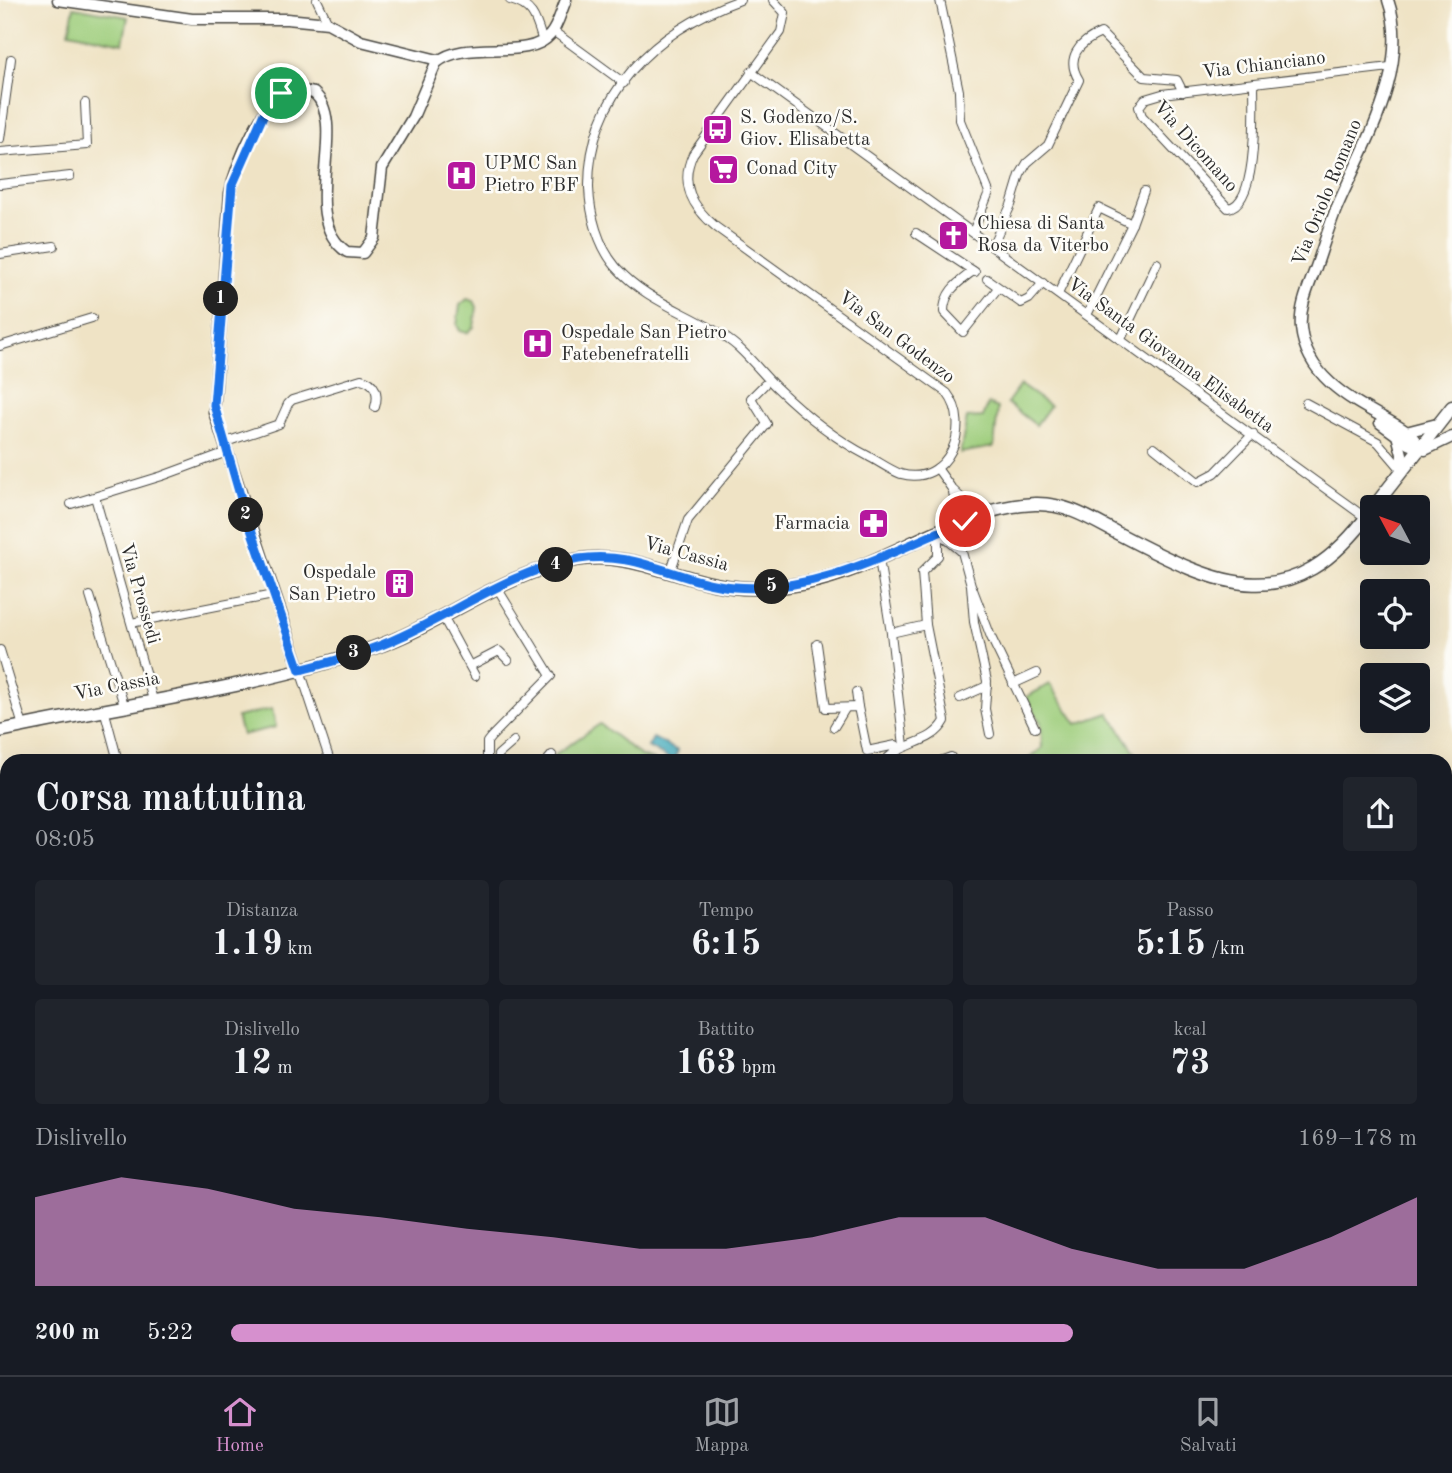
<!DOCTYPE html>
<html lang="it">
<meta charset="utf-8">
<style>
:root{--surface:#171b24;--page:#20242c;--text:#f1f3f6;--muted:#9ea1a6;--line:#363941;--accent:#d690ce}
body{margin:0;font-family:"Old Standard TT",serif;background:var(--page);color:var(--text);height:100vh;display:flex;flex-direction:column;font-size:26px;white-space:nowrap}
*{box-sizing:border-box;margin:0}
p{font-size:23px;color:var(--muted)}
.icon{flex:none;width:38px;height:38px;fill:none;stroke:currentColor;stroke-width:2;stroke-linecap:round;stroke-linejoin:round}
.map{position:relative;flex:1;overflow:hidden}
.panel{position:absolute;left:0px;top:754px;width:1452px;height:621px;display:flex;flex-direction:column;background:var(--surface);border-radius:21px 21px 0 0;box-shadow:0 7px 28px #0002}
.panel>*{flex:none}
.needle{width:46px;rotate:311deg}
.tools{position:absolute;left:1360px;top:495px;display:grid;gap:14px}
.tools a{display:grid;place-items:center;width:70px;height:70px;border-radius:7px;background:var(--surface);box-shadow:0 7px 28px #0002;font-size:35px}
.pin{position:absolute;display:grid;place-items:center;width:60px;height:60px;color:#fff;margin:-30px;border:4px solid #fff;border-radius:50%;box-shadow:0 2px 7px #0007}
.km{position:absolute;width:35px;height:35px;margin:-18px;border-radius:50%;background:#222;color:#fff;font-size:19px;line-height:35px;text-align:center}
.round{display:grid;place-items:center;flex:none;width:74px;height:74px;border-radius:7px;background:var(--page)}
.headline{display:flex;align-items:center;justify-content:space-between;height:119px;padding:0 35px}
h1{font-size:38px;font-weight:700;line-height:52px}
.stats{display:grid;grid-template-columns:repeat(3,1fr);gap:10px;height:119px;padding:7px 35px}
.stats div{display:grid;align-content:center;border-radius:7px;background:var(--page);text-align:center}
.stats b{font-size:35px;font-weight:700}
.stats small{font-size:19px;font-weight:400}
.stats p{font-size:19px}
.chart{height:196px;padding:14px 35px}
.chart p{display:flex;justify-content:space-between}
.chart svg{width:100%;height:126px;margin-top:7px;fill:var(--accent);opacity:.7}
ul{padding:0 35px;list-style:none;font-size:23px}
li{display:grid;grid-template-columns:112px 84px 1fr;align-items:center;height:52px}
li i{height:18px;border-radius:9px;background:var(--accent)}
.tabs{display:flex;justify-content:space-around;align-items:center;height:98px;border-top:2px solid var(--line);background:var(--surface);font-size:19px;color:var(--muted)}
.tabs a{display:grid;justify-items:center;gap:4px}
.tabs .active{color:var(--accent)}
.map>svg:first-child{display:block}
</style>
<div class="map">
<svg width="1452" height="1375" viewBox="0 0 1452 1375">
<rect width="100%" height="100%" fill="#fdfcf7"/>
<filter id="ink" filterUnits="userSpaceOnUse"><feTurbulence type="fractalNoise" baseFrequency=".0143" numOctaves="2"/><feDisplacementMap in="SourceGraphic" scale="14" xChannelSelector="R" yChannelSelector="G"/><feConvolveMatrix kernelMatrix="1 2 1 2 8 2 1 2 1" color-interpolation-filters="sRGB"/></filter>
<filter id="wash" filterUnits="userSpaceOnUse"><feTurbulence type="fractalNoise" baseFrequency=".00686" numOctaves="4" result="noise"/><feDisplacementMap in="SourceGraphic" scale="28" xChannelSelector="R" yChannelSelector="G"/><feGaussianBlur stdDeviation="1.57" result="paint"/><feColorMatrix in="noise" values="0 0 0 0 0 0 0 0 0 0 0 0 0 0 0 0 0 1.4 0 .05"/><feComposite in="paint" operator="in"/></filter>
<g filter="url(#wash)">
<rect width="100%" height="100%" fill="#efe3c5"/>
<g fill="#9ecd7b" stroke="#647c53" stroke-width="2">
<path d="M74,7L128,17L123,43L69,32Z"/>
<path d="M467,299L474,301L477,307L474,327L467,333L460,331L457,325L460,305Z"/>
<path d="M1020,385L1050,406L1036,425L1007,403Z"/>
<path d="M988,404L998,408L994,447L960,453L967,418L983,417Z"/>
<path d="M1050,684L1077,724L1109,713L1141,761H1026L1042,748L1041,723L1026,697Z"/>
<path d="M272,709L276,727L242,735L237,717Z"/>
<path d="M600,724L641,756L656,761H551L557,753Z"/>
<path d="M0,999L7,1003V1368L1303,1369L1299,1375H0Z"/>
</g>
<g fill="#7eb06b" stroke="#546e4b" stroke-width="2">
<path d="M0,970L7,972V1205H0Z"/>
<path d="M1054,1368L1108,1369L1114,1375H1048Z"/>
<path d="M207,1369V1368L808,1369V1375H203Z"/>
<path d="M841,1369L1040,1368L1044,1375H841Z"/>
</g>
<path fill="#3daabc" stroke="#346a74" stroke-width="2" d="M653,738L678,751L673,761L648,747Z"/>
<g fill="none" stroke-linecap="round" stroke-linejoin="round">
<g stroke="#3daabc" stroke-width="2.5">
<path d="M1446,913H1452"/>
<path d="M0,1349L7,1350"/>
</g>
</g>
</g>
<g filter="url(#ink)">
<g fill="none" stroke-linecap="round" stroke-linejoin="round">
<defs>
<g id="minor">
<path d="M317,0L328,23"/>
<path d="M510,0C534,6 536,19 543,42"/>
<path d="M740,0C656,30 588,93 589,188C590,215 598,246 616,267C650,306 701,315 739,348C752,360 763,374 776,387C804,414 833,438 868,456C879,462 890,470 901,474C948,487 973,426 947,393L716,227C692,207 679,184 693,154L781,32L785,13L773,0"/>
<path d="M940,0L959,91L960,120L989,192L973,232"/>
<path d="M553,31L624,83"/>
<path d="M751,72L1366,518"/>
<path d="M1254,83C1254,108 1259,204 1228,208L1142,116L1139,107L1145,99L1162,94L1390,67"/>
<path d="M0,139L11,59"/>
<path d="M0,152L87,145L85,103"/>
<path d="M0,184L70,176"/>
<path d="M1132,224L1144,191"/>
<path d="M916,233L975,272"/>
<path d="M992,246L1011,205L1020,175L1027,163L1048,145L1079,80C1065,58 1079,42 1101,33L1144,77L1177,80L1183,92"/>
<path d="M0,254L54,246"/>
<path d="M973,271C959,282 944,291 944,312L963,332L998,288"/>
<path d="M987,279L1021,303L1029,299L1043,283"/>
<path d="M1058,294L1099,208L1132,224L1087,315"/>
<path d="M1121,339L1157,263"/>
<path d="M0,346L92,318"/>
<path d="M1306,403L1378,442L1401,469"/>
<path d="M223,443L279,424L288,404L292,400L361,379C376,382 379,394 375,407"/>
<path d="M1154,447L1198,482L1215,473L1253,434"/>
<path d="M937,468L952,489L979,515"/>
<path d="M953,492L959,524"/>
<path d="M95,497L153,700"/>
<path d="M71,504L162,476L227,452"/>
<path d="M965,521L962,552L971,585L974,622L987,681L985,709L990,734"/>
<path d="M939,533L962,552"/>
<path d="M879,559L891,633L904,746"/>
<path d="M671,570L688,520L767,424L751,398L764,385"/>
<path d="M972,587L991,637L1035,728"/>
<path d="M90,596L124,705"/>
<path d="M442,615L475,676"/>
<path d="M136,622L273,595"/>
<path d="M891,633L926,625"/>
<path d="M817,644L826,708L858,707L867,751L896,745L899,749"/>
<path d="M0,650L23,726"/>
<path d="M470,666L499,651L508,660"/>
<path d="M300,670L330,761"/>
<path d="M1013,684L1037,673"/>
<path d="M856,692L858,707"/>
<path d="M960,698L987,686"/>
<path d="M104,709L118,761"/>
<path d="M834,727L845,709"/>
<path d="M487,761V742L491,737L551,676L496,586"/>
<path d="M497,761L498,755L514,741"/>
<path d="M547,761L552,755"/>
<path d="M885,761C902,741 932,745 945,721L926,625L922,572L938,556V533"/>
<path d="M940,761L951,757"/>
<path d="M1446,806L1452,803"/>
<path d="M0,867H7"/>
<path d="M1446,1039L1452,1036"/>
<path d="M1446,1086L1452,1082"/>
<path d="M1370,1373L1373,1368"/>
<path d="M1302,1375L1306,1368"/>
<path d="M1413,1375L1417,1368"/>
</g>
<g id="tertiary">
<path d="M58,0L192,19H287L328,23L361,41L438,60"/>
<path d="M1388,0C1412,69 1363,146 1337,207C1329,226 1323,247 1316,267C1309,286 1299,307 1301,328C1309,404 1413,417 1418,447"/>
<path d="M1380,423L1409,444L1425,450L1452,437"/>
<path d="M1406,432L1437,424"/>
<path d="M1397,435L1402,454L1401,469"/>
<path d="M300,670L214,412L230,193C236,165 263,97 291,89L314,93C350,125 296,217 347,252L363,253L374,238L382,168L413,117L436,63C466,37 527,62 550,35C558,26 561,11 566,0"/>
<path d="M1446,1269L1452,1258"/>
<path d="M1446,1306L1452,1317"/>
</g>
<g id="primary">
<path d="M1373,508L1452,407"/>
<path d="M0,731C124,704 253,689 373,648C443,624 501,574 575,560C632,550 678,581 733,587C756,590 783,587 806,583C883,569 958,506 1035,504C1066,503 1091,519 1117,533C1222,588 1291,621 1372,510"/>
</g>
</defs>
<use href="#minor" stroke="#484742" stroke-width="10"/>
<use href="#tertiary" stroke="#484742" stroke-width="13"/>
<use href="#primary" stroke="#484742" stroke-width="15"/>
<use href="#minor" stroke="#fff" stroke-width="8"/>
<use href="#tertiary" stroke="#fff" stroke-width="10"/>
<use href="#primary" stroke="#fff" stroke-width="12"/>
</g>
</g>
<g fill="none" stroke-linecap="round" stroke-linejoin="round" filter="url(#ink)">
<defs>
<path id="route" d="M281,93L266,109L232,186L214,405L244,509L300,670C333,661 369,652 400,637C460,610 513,570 579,559C639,550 679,583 734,587C817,594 891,552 965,521"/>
</defs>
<use href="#route" stroke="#fff" stroke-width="14"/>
<use href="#route" stroke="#1a73e8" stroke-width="9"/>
</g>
<defs>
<symbol id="bus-square" viewBox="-11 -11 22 22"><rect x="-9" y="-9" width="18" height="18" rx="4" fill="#b5179e" stroke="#fdfcf7"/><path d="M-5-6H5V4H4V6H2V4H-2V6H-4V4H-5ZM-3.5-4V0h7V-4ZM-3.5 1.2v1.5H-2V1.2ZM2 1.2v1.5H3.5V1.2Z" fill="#fff"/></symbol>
<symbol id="supermarket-square" viewBox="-11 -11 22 22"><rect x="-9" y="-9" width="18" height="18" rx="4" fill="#b5179e" stroke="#fdfcf7"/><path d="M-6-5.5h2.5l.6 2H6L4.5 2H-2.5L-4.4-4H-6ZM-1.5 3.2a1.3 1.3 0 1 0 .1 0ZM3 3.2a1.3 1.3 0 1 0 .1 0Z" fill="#fff"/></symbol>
<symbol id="hospital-square" viewBox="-11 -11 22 22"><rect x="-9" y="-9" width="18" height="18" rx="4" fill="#b5179e" stroke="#fdfcf7"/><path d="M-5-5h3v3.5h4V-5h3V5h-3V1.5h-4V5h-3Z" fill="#fff"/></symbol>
<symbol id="church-square" viewBox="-11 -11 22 22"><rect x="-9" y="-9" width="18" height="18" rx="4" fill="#b5179e" stroke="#fdfcf7"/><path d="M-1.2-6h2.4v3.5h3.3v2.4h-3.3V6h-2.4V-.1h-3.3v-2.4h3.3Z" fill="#fff"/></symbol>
<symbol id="pharmacy-square" viewBox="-11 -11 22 22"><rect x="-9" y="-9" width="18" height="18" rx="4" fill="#b5179e" stroke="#fdfcf7"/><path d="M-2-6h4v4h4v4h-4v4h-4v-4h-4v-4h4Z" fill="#fff"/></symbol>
<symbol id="building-square" viewBox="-11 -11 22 22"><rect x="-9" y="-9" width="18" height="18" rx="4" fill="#b5179e" stroke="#fdfcf7"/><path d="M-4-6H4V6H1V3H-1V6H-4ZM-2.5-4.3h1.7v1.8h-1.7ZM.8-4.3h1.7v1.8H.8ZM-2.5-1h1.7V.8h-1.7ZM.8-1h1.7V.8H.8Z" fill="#fff"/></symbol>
</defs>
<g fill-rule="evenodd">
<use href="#bus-square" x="700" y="112" width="35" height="35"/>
<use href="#supermarket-square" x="706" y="152" width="35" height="35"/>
<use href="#hospital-square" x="444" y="158" width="35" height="35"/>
<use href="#church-square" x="936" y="218" width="35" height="35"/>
<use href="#hospital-square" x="520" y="326" width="35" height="35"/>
<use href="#pharmacy-square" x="856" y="506" width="35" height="35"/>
<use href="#building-square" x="382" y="566" width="35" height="35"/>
</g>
<g text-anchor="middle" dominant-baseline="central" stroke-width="5" stroke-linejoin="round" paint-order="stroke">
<g font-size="19" fill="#2b2b2b" stroke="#fdfcf7">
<text transform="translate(1264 66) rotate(-7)">Via Chianciano</text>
<text transform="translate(1195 147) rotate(48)">Via Dicomano</text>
<text transform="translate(1328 193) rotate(-68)">Via Oriolo Romano</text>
<text transform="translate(896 338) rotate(37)">Via San Godenzo</text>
<text transform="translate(1170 356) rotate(36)">Via Santa Giovanna Elisabetta</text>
<text transform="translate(686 555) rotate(15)">Via Cassia</text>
<text transform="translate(139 594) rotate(74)">Via Prossedi</text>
<text transform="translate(117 687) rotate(-11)">Via Cassia</text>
</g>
<g font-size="19" fill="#2b2b2b" stroke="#fdfcf7" text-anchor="start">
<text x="740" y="118">S. Godenzo/S.<tspan x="740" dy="22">Giov. Elisabetta</tspan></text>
<text x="484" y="164">UPMC San<tspan x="484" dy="22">Pietro FBF</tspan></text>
<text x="746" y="169">Conad City</text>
<text x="977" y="224">Chiesa di Santa<tspan x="977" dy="22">Rosa da Viterbo</tspan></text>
<text x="561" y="333">Ospedale San Pietro<tspan x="561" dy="22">Fatebenefratelli</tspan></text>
<text x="850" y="524" text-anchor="end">Farmacia</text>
<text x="376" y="573" text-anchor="end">Ospedale<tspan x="376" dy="22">San Pietro</tspan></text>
</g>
</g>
</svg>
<div class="tools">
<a><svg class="needle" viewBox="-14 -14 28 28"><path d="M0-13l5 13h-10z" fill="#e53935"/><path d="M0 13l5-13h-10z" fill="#9ea1a6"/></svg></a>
<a><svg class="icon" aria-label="locate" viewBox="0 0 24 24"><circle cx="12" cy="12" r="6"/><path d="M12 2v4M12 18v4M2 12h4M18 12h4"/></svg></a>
<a><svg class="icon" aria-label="layers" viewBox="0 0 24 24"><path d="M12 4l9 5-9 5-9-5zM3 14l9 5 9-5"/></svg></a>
</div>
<div class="pin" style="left:281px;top:93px;background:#1e9e55"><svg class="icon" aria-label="arrive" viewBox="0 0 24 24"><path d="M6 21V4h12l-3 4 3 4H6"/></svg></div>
<div class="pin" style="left:965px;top:521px;background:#d93025"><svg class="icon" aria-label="check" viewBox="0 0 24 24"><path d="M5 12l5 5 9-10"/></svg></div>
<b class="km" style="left:221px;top:299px">1</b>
<b class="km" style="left:246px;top:515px">2</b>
<b class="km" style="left:354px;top:653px">3</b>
<b class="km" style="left:556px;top:565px">4</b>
<b class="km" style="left:772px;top:587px">5</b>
<section class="panel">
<div class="headline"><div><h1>Corsa mattutina</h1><p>08:05</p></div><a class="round"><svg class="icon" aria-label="share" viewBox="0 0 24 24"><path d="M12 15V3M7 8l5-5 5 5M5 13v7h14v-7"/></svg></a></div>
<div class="stats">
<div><p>Distanza</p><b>1.19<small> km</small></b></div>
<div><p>Tempo</p><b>6:15</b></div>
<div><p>Passo</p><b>5:15<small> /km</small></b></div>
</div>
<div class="stats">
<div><p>Dislivello</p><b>12<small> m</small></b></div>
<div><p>Battito</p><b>163<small> bpm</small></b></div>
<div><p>kcal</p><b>73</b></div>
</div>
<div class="chart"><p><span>Dislivello</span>169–178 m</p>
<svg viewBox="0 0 160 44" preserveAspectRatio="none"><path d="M0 44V13L10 6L20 10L30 17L40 20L50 24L60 27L70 31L80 31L90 27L100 20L110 20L120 31L130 38L140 38L150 27L160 13V44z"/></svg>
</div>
<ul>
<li><b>200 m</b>5:22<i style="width:71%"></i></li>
</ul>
</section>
</div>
<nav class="tabs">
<a class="active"><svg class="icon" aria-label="home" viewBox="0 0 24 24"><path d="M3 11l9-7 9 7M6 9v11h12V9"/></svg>Home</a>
<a><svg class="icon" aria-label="map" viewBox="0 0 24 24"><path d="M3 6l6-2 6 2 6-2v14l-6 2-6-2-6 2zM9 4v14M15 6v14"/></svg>Mappa</a>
<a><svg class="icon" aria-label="saved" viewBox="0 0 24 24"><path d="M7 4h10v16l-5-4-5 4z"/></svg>Salvati</a>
</nav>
